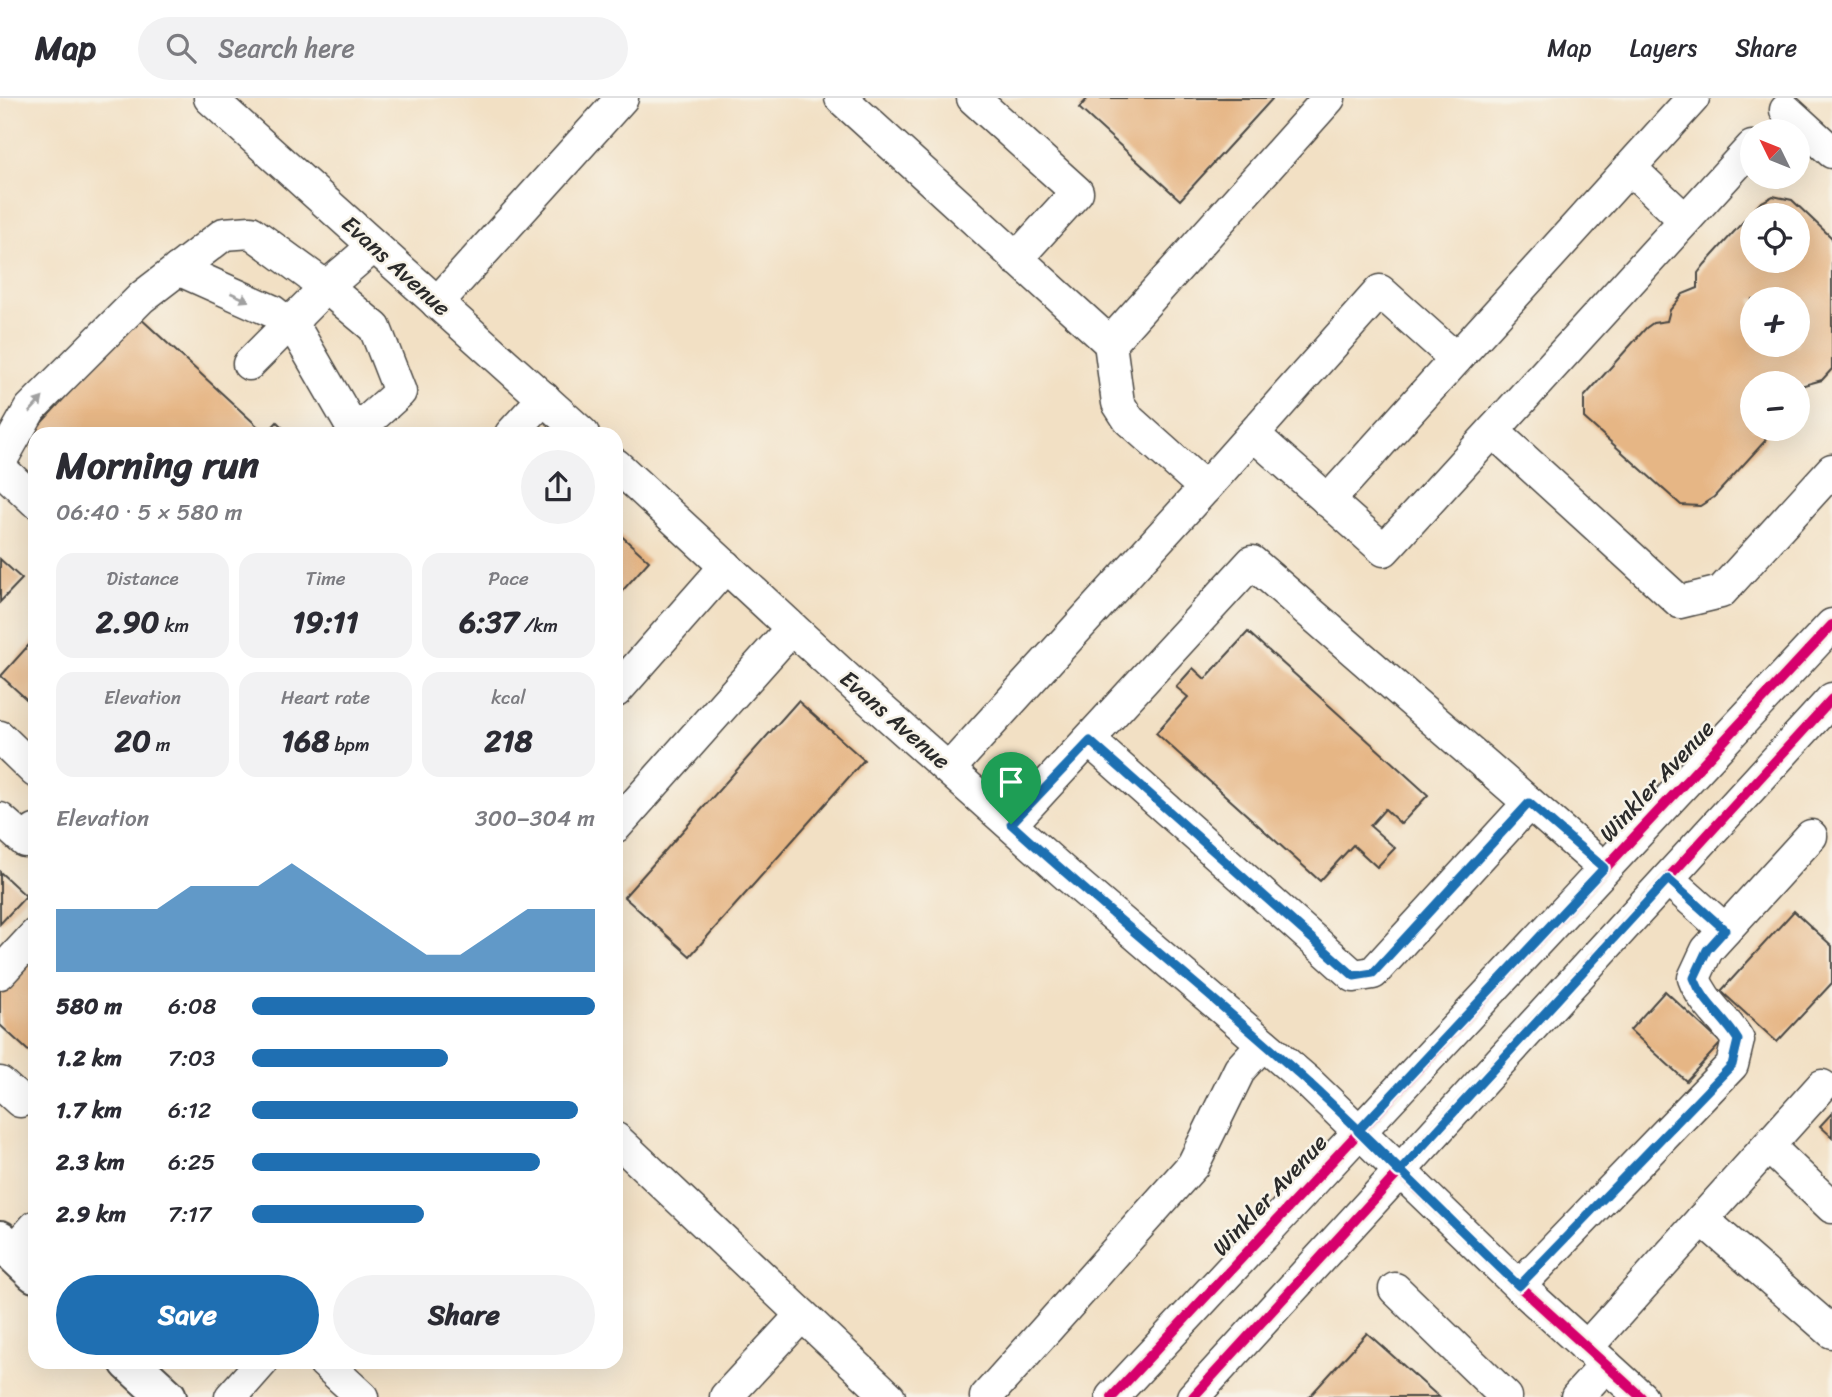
<!DOCTYPE html>
<meta charset="utf-8">
<style>
:root{--surface:#fff;--page:#f2f2f3;--text:#2b2b33;--muted:#7c7c81;--line:#e1e1e2;--accent:#1f6fb2}
body{margin:0;font-family:Sriracha,sans-serif;background:var(--page);color:var(--text);height:100vh;display:flex;flex-direction:column;font-size:26px;white-space:nowrap}
*{box-sizing:border-box;margin:0}
p{font-size:23px;color:var(--muted)}
.icon{flex:none;width:38px;height:38px;fill:none;stroke:currentColor;stroke-width:2;stroke-linecap:round;stroke-linejoin:round}
.map{position:relative;flex:1;overflow:hidden}
.side{position:absolute;left:28px;top:329px;width:595px;height:942px;display:flex;flex-direction:column;background:var(--surface);border-radius:21px;box-shadow:0 7px 28px #0002}
.side>*{flex:none}
.needle{width:46px;rotate:313deg}
.controls{position:absolute;left:1740px;top:21px;display:grid;gap:14px}
.controls a{display:grid;place-items:center;width:70px;height:70px;border-radius:50%;background:var(--surface);box-shadow:0 7px 28px #0002;font-size:35px}
.pin{position:absolute;display:grid;place-items:center;width:60px;height:60px;color:#fff;margin:-72px -30px;border-radius:50% 50% 50% 0;rotate:-45deg;box-shadow:0 0 7px #0007}
.pin .icon{rotate:45deg}
.round{display:grid;place-items:center;flex:none;width:74px;height:74px;border-radius:37px;background:var(--page)}
.summary{display:flex;align-items:center;justify-content:space-between;height:119px;padding:0 28px}
h1{font-size:38px;font-weight:700;line-height:52px}
.metrics{display:grid;grid-template-columns:repeat(3,1fr);gap:10px;height:119px;padding:7px 28px}
.metrics div{display:grid;align-content:center;border-radius:18px;background:var(--page);text-align:center}
.metrics b{font-size:30px;font-weight:700}
.metrics small{font-size:19px;font-weight:400}
.metrics p{font-size:19px}
.chart{height:196px;padding:14px 28px}
.chart p{display:flex;justify-content:space-between}
.chart svg{width:100%;height:126px;margin-top:7px;fill:var(--accent);opacity:.7}
.button{display:flex;gap:14px;margin-top:auto;padding:14px 28px}
.button a{flex:1;height:80px;border-radius:42px;background:var(--accent);color:#fff;font-size:28px;font-weight:700;line-height:80px;text-align:center}
.button a+a{background:var(--page);color:var(--text)}
ul{padding:0 28px;list-style:none;font-size:23px}
li{display:grid;grid-template-columns:112px 84px 1fr;align-items:center;height:52px}
li i{height:18px;border-radius:9px;background:var(--accent)}
header{display:flex;align-items:center;gap:42px;box-sizing:border-box;height:98px;padding:0 35px;background:var(--surface);border-bottom:2px solid var(--line)}
header strong{font-size:33px}
nav{display:flex;gap:38px;margin-inline-start:auto;font-size:24px}
.search{width:490px;height:63px;background:var(--page);display:flex;align-items:center;gap:18px;box-sizing:border-box;padding:0 24px;border-radius:38px;color:var(--muted);font-size:26px}
.map>svg:first-child{display:block}
</style>
<header>
<strong>Map</strong>
<div class="search"><svg class="icon" aria-label="search" viewBox="0 0 24 24"><circle cx="10" cy="10" r="6"/><path d="M15 15l6 6"/></svg>Search here</div>
<nav><a>Map</a><a>Layers</a><a>Share</a></nav>
</header>
<div class="map">
<svg width="1832" height="1299" viewBox="0 0 1832 1299">
<rect width="100%" height="100%" fill="#f7f3e8"/>
<filter id="ink" filterUnits="userSpaceOnUse"><feTurbulence type="fractalNoise" baseFrequency=".0143" numOctaves="2"/><feDisplacementMap in="SourceGraphic" scale="14" xChannelSelector="R" yChannelSelector="G"/><feConvolveMatrix kernelMatrix="1 2 1 2 8 2 1 2 1" color-interpolation-filters="sRGB"/></filter>
<filter id="wash" filterUnits="userSpaceOnUse"><feTurbulence type="fractalNoise" baseFrequency=".00686" numOctaves="4" result="noise"/><feDisplacementMap in="SourceGraphic" scale="28" xChannelSelector="R" yChannelSelector="G"/><feGaussianBlur stdDeviation="1.57" result="paint"/><feColorMatrix in="noise" values="0 0 0 0 0 0 0 0 0 0 0 0 0 0 0 0 0 1.4 0 .05"/><feComposite in="paint" operator="in"/></filter>
<g filter="url(#wash)">
<rect width="100%" height="100%" fill="#f2e0c4"/>
<g id="blocks">
<g fill="#e6b685" fill-rule="evenodd">
<path d="M1088,0H1273L1180,102L1079,10Z"/>
<path d="M1773,98L1792,102L1832,140V271L1822,282L1797,289V285H1752V331H1768L1765,343L1714,399L1700,408L1681,407L1584,320V299L1646,230L1653,225L1667,223L1670,212L1683,196L1698,190V175L1705,166L1760,105ZM1752,117H1797V163H1752ZM1752,201H1797V247H1752Z"/>
<path d="M139,219L266,336L277,324L289,336H35V339L31,336Z"/>
<path d="M616,433L649,463L616,500Z"/>
<path d="M0,461L22,481L0,504Z"/>
<path d="M1248,534L1428,697L1401,726L1385,711L1370,728L1395,750L1377,769L1353,747L1320,783L1156,635L1188,599L1176,589L1193,570L1205,581Z"/>
<path d="M35,540V609L1,578Z"/>
<path d="M798,603L864,662L690,858L624,799Z"/>
<path d="M0,774L26,798L0,826Z"/>
<path d="M1794,813L1832,848V885L1777,944L1721,893Z"/>
<path d="M35,846V959L0,927V881Z"/>
<path d="M1665,893L1721,945L1686,983L1630,932Z"/>
<path d="M1832,1015V1039L1820,1028Z"/>
<path d="M1367,1235L1439,1299H1309Z"/>
</g>
</g>
</g>
<g filter="url(#ink)">
<use href="#blocks" fill-opacity="0" stroke="#494642" stroke-width="2"/>
<g fill="none" stroke-linecap="round" stroke-linejoin="round">
<defs>
<g id="minor">
<path d="M210,0L583,336"/>
<path d="M841,0L1110,245"/>
<path d="M973,0L1077,94L1016,161"/>
<path d="M1786,12L1832,54"/>
<path d="M1630,70L1685,122"/>
<path d="M178,171L272,213L296,232L355,334"/>
<path d="M437,205L622,0"/>
<path d="M249,266L326,189L374,148"/>
<path d="M1493,333L1680,504L1721,494L1832,372"/>
<path d="M511,336L544,300"/>
<path d="M1253,336L1380,193L1456,261L1693,0"/>
<path d="M0,364L30,311L142,199L224,136L251,134L326,189L375,230L400,294L353,336"/>
<path d="M616,367L856,589L1068,778L1309,985L1519,1188L1641,1299"/>
<path d="M0,370L35,403"/>
<path d="M1205,390L1253,336L1384,452L1752,49"/>
<path d="M1328,403L1456,261"/>
<path d="M616,593L726,468"/>
<path d="M0,639L35,673"/>
<path d="M1090,643L1354,878L1373,875L1529,705"/>
<path d="M950,670L1205,390L1129,322L1118,305L1110,245L1329,0"/>
<path d="M0,721L25,743L35,733"/>
<path d="M1011,726L1252,464L1604,770"/>
<path d="M616,728L792,530"/>
<path d="M1668,781L1725,832"/>
<path d="M0,875L35,837"/>
<path d="M0,985L20,1003"/>
<path d="M616,1041L889,1299"/>
<path d="M1768,1048L1832,1109"/>
<path d="M1702,1121L1832,1234"/>
<path d="M13,1154L35,1129"/>
<path d="M1519,1188L1732,967L1738,942C1724,919 1703,905 1694,880L1707,852L1811,738"/>
<path d="M1395,1191L1506,1299"/>
<path d="M1586,1250L1822,988"/>
<path d="M324,1264L362,1299"/>
<path d="M231,1299L262,1264"/>
<path d="M726,1299L802,1217"/>
<path d="M986,1299L1193,1067L1240,971L1263,946"/>
<path d="M1112,1299L1832,527"/>
<path d="M1193,1299L1832,601"/>
<path d="M1577,1299L1606,1267"/>
</g>
<g id="major">
<path d="M0,1142L35,1175"/>
<path d="M129,1264L167,1299"/>
</g>
</defs>
<use href="#minor" stroke="#494642" stroke-width="35"/>
<use href="#major" stroke="#494642" stroke-width="42"/>
<use href="#minor" stroke="#fff" stroke-width="32"/>
<use href="#major" stroke="#fff" stroke-width="38"/>
<defs>
<g id="cycleway">
<path d="M1358,1033L1519,1188L1641,1299"/>
<path d="M1112,1299L1832,527"/>
<path d="M1193,1299L1832,601"/>
</g>
</defs>
<use href="#cycleway" stroke="#f7f3e8" stroke-width="15"/>
<use href="#cycleway" stroke="#d6006c" stroke-width="10"/>
</g>
<defs><path id="oneway-solid" d="M-6-.8H1V-3.2L6.5 0L1 3.2V.8H-6Z" transform="scale(1.75)"/></defs>
<g fill="#a0a0a0">
<use href="#oneway-solid" transform="translate(240 199) rotate(24)"/>
<use href="#oneway-solid" transform="translate(36 307) rotate(-48)"/>
</g>
</g>
<g fill="none" stroke-linecap="round" stroke-linejoin="round" filter="url(#ink)">
<defs>
<path id="route" d="M1011,726C1108,815 1211,896 1308,984C1380,1050 1448,1121 1519,1188L1732,967L1738,942C1724,919 1703,905 1694,880L1707,852L1725,832L1668,781L1399,1074L1358,1033L1604,770L1529,705L1373,875L1354,878L1090,643L1011,726"/>
</defs>
<use href="#route" stroke="#fff" stroke-width="14"/>
<use href="#route" stroke="#1f6fb2" stroke-width="9"/>
</g>
<g text-anchor="middle" dominant-baseline="central" stroke-width="5" stroke-linejoin="round" paint-order="stroke">
<g font-size="23" fill="#2b2b2b" stroke="#f7f3e8">
<text transform="translate(396 168) rotate(42)">Evans Avenue</text>
<text transform="translate(895 622) rotate(41)">Evans Avenue</text>
<text transform="translate(1657 683) rotate(-47)">Winkler Avenue</text>
<text transform="translate(1270 1097) rotate(-47)">Winkler Avenue</text>
</g>
</g>
</svg>
<div class="controls">
<a><svg class="needle" viewBox="-14 -14 28 28"><path d="M0-13l5 13h-10z" fill="#e53935"/><path d="M0 13l5-13h-10z" fill="#7c7c81"/></svg></a>
<a><svg class="icon" aria-label="locate" viewBox="0 0 24 24"><circle cx="12" cy="12" r="6"/><path d="M12 2v4M12 18v4M2 12h4M18 12h4"/></svg></a>
<a>+</a>
<a>−</a>
</div>
<div class="pin" style="left:1011px;top:726px;background:#1e9e55"><svg class="icon" aria-label="arrive" viewBox="0 0 24 24"><path d="M6 21V4h12l-3 4 3 4H6"/></svg></div>
<section class="side">
<div class="summary"><div><h1>Morning run</h1><p>06:40 · 5 × 580 m</p></div><a class="round"><svg class="icon" aria-label="share" viewBox="0 0 24 24"><path d="M12 15V3M7 8l5-5 5 5M5 13v7h14v-7"/></svg></a></div>
<div class="metrics">
<div><p>Distance</p><b>2.90<small> km</small></b></div>
<div><p>Time</p><b>19:11</b></div>
<div><p>Pace</p><b>6:37<small> /km</small></b></div>
</div>
<div class="metrics">
<div><p>Elevation</p><b>20<small> m</small></b></div>
<div><p>Heart rate</p><b>168<small> bpm</small></b></div>
<div><p>kcal</p><b>218</b></div>
</div>
<div class="chart"><p><span>Elevation</span>300–304 m</p>
<svg viewBox="0 0 160 44" preserveAspectRatio="none"><path d="M0 44V22L10 22L20 22L30 22L40 14L50 14L60 14L70 6L80 14L90 22L100 30L110 38L120 38L130 30L140 22L150 22L160 22V44z"/></svg>
</div>
<ul>
<li><b>580 m</b>6:08<i style="width:100%"></i></li>
<li><b>1.2 km</b>7:03<i style="width:57%"></i></li>
<li><b>1.7 km</b>6:12<i style="width:95%"></i></li>
<li><b>2.3 km</b>6:25<i style="width:84%"></i></li>
<li><b>2.9 km</b>7:17<i style="width:50%"></i></li>
</ul>
<div class="button"><a>Save</a><a>Share</a></div>
</section>
</div>
